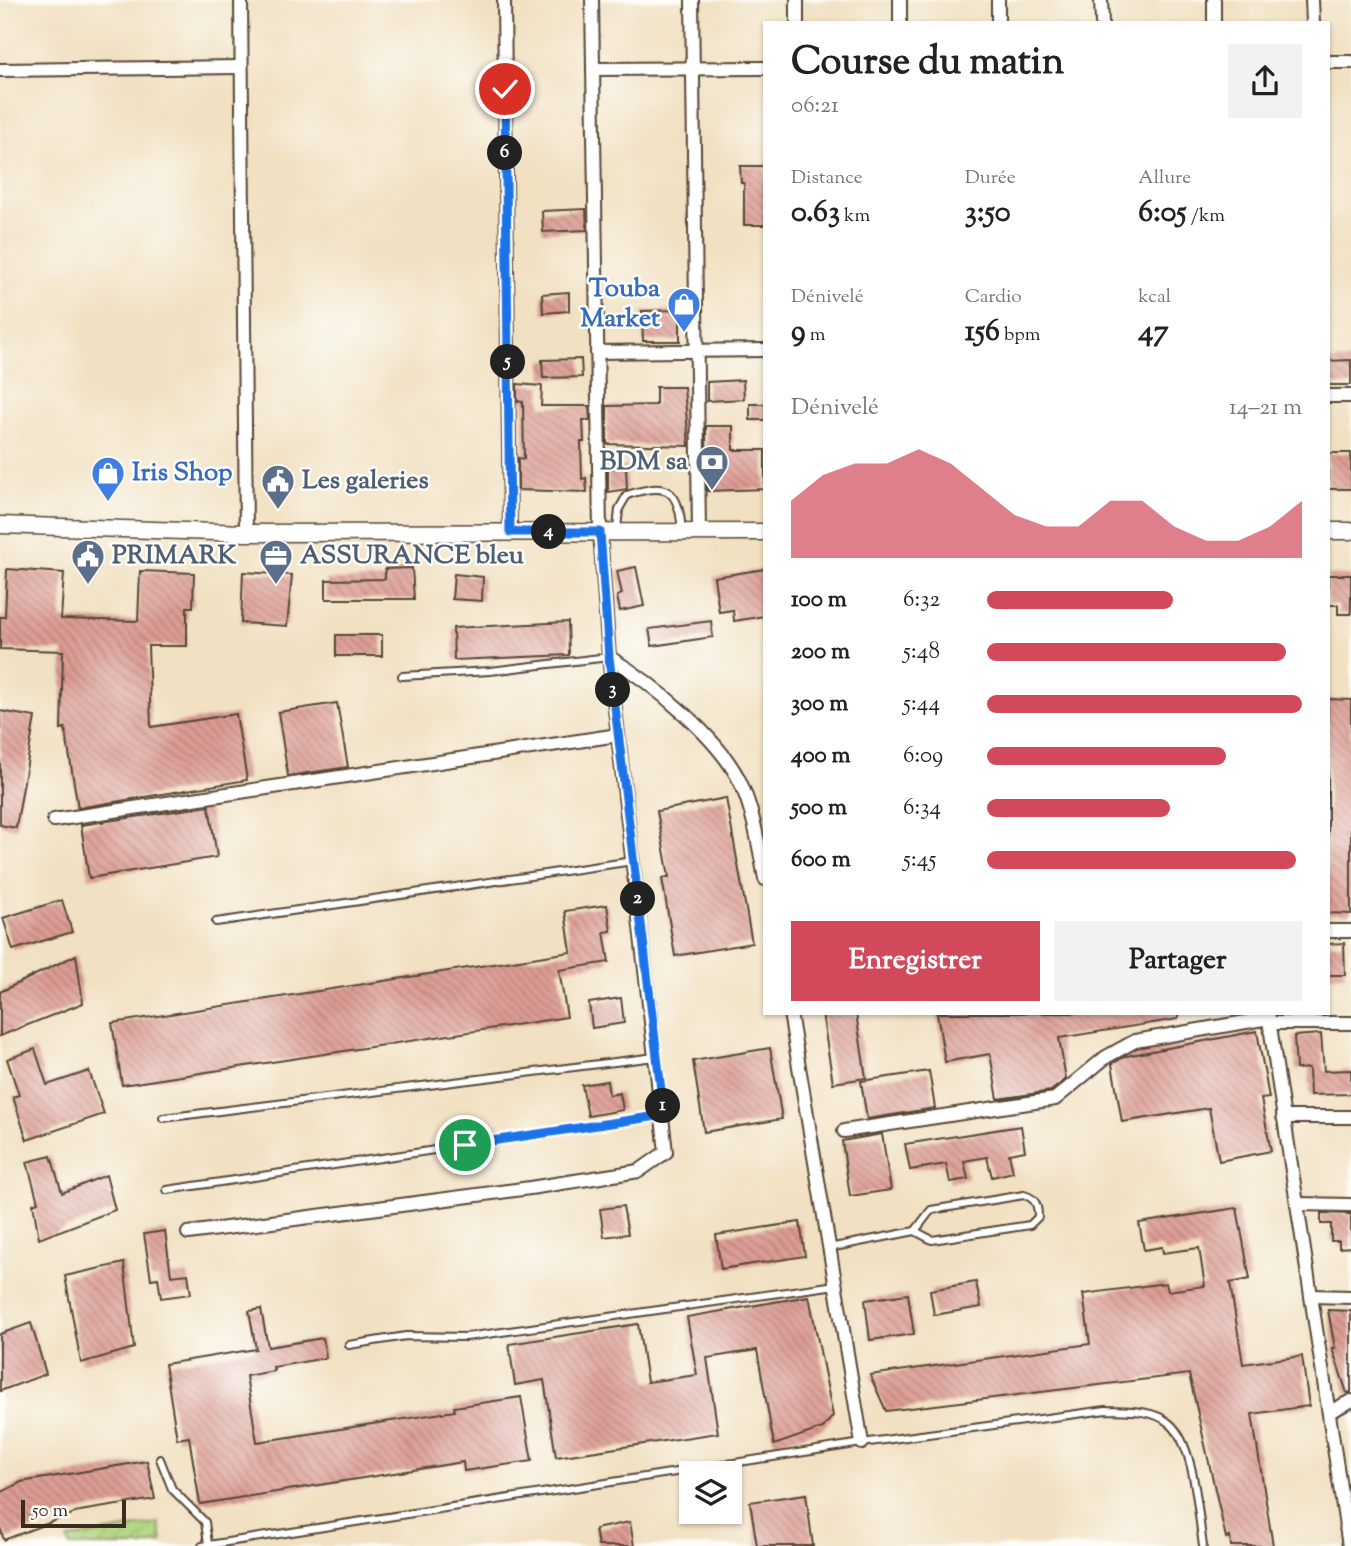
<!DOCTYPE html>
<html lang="fr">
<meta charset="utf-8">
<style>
:root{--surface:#fff;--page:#f2f2f2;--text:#222;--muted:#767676;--accent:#d1495b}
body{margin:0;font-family:"Sorts Mill Goudy",serif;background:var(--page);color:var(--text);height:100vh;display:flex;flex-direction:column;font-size:26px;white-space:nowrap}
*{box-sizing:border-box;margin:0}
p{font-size:23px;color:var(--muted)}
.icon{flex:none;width:38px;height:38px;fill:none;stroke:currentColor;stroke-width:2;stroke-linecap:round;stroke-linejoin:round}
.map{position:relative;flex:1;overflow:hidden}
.sheet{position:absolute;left:763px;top:21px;width:567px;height:994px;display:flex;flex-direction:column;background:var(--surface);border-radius:0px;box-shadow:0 2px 5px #0004}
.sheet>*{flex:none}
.tools{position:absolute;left:679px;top:1461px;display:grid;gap:14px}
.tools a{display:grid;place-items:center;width:63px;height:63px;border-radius:0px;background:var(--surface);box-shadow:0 2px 5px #0004;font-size:35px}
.scale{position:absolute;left:21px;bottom:18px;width:105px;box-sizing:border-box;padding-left:7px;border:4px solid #3b2a1e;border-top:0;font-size:19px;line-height:24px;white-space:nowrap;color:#3b2a1e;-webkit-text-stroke:5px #fdfcf7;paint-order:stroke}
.pin{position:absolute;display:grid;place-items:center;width:60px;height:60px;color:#fff;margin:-30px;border:4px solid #fff;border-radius:50%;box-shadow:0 2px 7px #0007}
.km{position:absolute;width:35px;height:35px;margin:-18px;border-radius:50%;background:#222;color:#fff;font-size:19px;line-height:35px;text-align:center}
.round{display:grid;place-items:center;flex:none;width:74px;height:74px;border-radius:0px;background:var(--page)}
.overview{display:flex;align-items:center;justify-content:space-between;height:119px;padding:0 28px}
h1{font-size:38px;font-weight:700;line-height:52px}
.stats{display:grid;grid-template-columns:repeat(3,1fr);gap:10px;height:119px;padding:7px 28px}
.stats div{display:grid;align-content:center}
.stats b{font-size:30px;font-weight:700}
.stats small{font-size:19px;font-weight:400}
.stats p{font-size:19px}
.chart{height:196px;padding:14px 28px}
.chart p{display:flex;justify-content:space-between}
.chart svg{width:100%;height:126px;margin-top:7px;fill:var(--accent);opacity:.7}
.primary-button{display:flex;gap:14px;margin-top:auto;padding:14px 28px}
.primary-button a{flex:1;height:80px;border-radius:0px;background:var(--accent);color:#fff;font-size:28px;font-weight:700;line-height:80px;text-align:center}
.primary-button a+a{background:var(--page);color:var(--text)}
ul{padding:0 28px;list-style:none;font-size:23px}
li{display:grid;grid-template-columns:112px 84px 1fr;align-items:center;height:52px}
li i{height:18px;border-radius:9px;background:var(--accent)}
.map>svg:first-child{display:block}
</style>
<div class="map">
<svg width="1351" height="1546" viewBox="0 0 1351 1546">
<defs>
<pattern id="garden-furrows" width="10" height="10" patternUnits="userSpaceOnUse" patternTransform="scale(1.75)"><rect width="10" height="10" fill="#afd47d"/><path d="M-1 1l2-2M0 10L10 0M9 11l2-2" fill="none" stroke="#97b66c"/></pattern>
<pattern id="building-back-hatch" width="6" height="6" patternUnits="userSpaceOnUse" patternTransform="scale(1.75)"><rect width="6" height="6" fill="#dc9c94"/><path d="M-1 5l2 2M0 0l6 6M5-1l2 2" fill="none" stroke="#b47f78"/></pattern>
</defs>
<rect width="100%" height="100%" fill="#fdfcf7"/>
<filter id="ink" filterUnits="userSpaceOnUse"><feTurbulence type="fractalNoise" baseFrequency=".0143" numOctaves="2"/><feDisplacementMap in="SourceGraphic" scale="14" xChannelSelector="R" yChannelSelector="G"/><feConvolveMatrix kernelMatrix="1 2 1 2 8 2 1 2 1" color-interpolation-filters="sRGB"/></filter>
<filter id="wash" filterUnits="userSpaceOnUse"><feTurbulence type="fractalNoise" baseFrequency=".00686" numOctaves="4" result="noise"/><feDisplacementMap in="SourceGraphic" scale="28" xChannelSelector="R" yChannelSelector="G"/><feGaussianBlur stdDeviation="1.57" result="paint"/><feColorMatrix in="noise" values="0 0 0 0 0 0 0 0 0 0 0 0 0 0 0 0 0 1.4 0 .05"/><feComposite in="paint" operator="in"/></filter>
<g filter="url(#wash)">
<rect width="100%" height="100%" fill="#f1e0c1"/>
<path fill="url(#garden-furrows)" stroke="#757f4e" stroke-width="2" d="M159,1523L162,1542L142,1546H70L68,1539Z"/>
<g id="blocks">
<g fill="url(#building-back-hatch)">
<path d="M740,166H765V225H744V183H741Z"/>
<path d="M586,209L587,230L543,232L542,211Z"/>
<path d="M569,292V311L543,313L542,294Z"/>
<path d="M680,310V341H643L642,311Z"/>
<path d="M581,359L582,377L543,378L542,360Z"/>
<path d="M1351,360V385H1328V361Z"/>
<path d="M743,380L744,399L707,401V382Z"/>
<path d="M517,384L542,386L541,406H589L590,420H583L584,442H581L582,479L586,478L587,492L518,490V458L524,459L523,402L517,401Z"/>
<path d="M656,387H684L689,446L607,444V406L656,405Z"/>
<rect x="750" y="404" width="15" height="16"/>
<path d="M706,426H733V450H765V489L707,491Z"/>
<rect x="1328" y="453" width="23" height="36"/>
<path d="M626,467L627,489L608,492V468Z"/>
<path d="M636,567L644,606L620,611L617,596L622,594L617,571Z"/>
<path d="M412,568L414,599H326V580L385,579V569Z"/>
<path d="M7,569L64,573L61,619L138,621L140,571L194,573L193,607H187V646H148L151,727L236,714L247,780L78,808L65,728L61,729L63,651L0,649V617H5Z"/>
<path d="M765,569V616L734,621L733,610L719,612L714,577Z"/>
<path d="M243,572L292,575L287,626L241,623Z"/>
<path d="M454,574L483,577L482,601L452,599Z"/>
<path d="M1328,575H1351V614H1338V605H1328Z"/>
<path d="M711,621L713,637L652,646L649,629Z"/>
<path d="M568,622L569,655L454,660L453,628Z"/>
<rect x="336" y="635" width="46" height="21"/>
<path d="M1328,699L1351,700V914L1328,913Z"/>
<path d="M337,703L348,767L288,776L278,712Z"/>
<path d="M0,711L35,717L16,828L0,825Z"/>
<path d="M726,798L752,943L675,956L662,878L669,877L657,811Z"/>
<path d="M209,806L217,857L89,878L81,825Z"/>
<path d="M62,900L72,932L13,950L3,918Z"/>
<path d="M607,905L611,931L604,932L609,962L559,970L567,1017L122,1085L112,1023L571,952L565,911Z"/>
<path d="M1344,943L1345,975H1328V944Z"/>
<path d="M76,955L83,1003L0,1036V992Z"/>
<path d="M621,998L624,1023L592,1028L589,1003Z"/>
<path d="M822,1013H856L866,1078L833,1083Z"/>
<path d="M937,1013H1178V1019L1059,1038L1066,1079L1051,1091L998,1099L990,1054L945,1062Z"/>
<path d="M1257,1031L1269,1098L1261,1099L1271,1151L1219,1161L1209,1108L1122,1122L1112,1064L1126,1056Z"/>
<path d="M1321,1034L1324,1071L1351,1070V1094L1310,1095L1309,1068L1296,1069L1294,1036Z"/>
<path d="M770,1048L782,1119L704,1132L693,1061Z"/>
<path d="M35,1049L47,1085L89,1071L104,1114L27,1140L13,1097L19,1095L7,1059Z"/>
<path d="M929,1071L935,1108L867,1119L861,1081Z"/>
<path d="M607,1081L609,1095L620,1093L623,1110L588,1116L582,1085Z"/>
<path d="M1021,1126L1025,1151L1009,1154L1013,1172L992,1177L987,1157L964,1161L968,1179L950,1182L946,1164L910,1170L905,1144Z"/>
<path d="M882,1134L891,1190L850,1196L842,1141Z"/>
<path d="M51,1156L62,1193L106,1175L115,1210L39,1239L33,1204L38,1202L27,1162Z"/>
<path d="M623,1206L628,1234L604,1237L600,1209Z"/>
<path d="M1237,1208L1250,1279L1230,1283L1243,1364L1302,1356L1309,1406L1252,1414L1273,1546H1231L1230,1537L1226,1538L1189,1374L886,1411L870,1375L1090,1344L1083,1294L1166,1283L1168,1291L1205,1286L1199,1248L1163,1253L1162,1247L1144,1250L1139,1223Z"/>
<path d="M1321,1213L1351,1214V1247L1339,1248V1241H1331V1224H1321Z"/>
<path d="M800,1222L805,1256L721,1269L716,1235Z"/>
<path d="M165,1231L171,1276L188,1274L191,1294L161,1298L158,1278L151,1279L144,1234Z"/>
<path d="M124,1263L134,1348L81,1363L65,1276Z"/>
<path d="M976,1282L981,1307L934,1315L930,1290Z"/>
<path d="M908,1294L914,1334L870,1340L865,1300Z"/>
<path d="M809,1296L833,1416L823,1428L774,1445L757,1350L707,1358L718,1433L556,1457L544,1380L515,1385L509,1344L638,1324L647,1382L697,1375L687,1317Z"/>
<path d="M261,1309L268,1347L323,1338L326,1358L273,1367L274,1371L246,1376L257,1442L455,1411L454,1407L521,1397L532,1461L464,1471L463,1462L200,1504L189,1437L177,1439L165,1364L256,1349L249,1311Z"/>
<path d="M1328,1310L1351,1311V1392L1347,1393L1332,1348H1335Z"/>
<path d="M31,1323L46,1374L0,1391V1334Z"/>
<path d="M147,1461L155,1499L80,1511L4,1540L0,1528V1493L21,1482Z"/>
<path d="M806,1494L813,1546H757L750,1502Z"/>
<path d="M630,1522L634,1546H598L595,1529Z"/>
</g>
</g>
</g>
<g filter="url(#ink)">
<use href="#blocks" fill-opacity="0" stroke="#564536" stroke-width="2"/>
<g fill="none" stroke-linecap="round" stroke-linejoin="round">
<defs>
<g id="service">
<path d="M617,530L619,509L627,495C669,481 679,490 682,532"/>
<path d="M402,676L490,671L609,657"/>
<path d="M216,922L633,861"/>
<path d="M163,1118L655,1057"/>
<path d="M167,1190L662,1116"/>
<path d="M829,1248L915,1231L932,1240L1030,1225L1038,1217C1038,1206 1036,1198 1024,1195L931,1210L915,1231"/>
<path d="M349,1345L406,1336L466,1337L836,1285"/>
<path d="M160,1459L172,1489L205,1522L208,1544"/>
<path d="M202,1546L862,1443L1106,1410C1125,1411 1153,1409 1169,1423C1195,1444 1198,1514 1203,1546"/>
</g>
<g id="minor">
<path d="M241,0L246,533"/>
<path d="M504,0L510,532"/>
<path d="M692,0L699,532"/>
<path d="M797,0V23"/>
<path d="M900,0V23"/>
<path d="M998,0V23"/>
<path d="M1101,0L1102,23"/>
<path d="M1214,0V23"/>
<path d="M1312,0L1313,23"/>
<path d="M1328,62H1351"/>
<path d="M593,69L765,68"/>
<path d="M0,70L241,67"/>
<path d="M597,352L765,350"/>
<path d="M1328,396H1351"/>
<path d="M609,657C651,682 721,739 741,784C754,813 759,847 765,879"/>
<path d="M54,820L618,735"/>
<path d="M1328,931H1351"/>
<path d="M790,1013L862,1443"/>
<path d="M1268,1013L1349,1546"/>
<path d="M1269,1023H1351"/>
<path d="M1283,1117H1351"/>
<path d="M844,1131L1055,1099L1106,1057L1135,1041L1269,1018"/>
<path d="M1297,1204L1351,1205"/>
<path d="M188,1233L530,1188L639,1171L666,1152L609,657L600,532L592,0"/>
<path d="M1311,1296L1351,1297"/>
<path d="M1329,1412L1351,1401"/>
</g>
<g id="secondary">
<path d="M0,525L246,533L765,532"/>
<path d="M1328,531H1351"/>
</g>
</defs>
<use href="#service" stroke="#564536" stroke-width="10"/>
<use href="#minor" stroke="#564536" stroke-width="16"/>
<use href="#secondary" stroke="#564536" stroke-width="19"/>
<use href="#service" stroke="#fff" stroke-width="6"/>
<use href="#minor" stroke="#fff" stroke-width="12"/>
<use href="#secondary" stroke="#fff" stroke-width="16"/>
</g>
</g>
<g fill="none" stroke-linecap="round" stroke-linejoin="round" filter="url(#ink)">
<defs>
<path id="route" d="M465,1145L664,1115L609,657L600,532H510L505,89"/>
</defs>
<use href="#route" stroke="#fff" stroke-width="14"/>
<use href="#route" stroke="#1a73e8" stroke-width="9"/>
</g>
<defs>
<symbol id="shop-pin" viewBox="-11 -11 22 30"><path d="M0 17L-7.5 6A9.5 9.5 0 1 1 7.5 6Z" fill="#3f7fe0" stroke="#fdfcf7"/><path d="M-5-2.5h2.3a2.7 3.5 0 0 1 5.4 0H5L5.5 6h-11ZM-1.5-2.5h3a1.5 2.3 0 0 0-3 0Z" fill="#fff"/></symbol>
<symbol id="bank-pin" viewBox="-11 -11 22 30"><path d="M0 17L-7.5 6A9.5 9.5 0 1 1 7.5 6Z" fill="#5c6f8a" stroke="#fdfcf7"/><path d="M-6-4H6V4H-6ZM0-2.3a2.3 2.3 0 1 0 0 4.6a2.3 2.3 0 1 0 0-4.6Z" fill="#fff"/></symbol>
<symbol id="civic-pin" viewBox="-11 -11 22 30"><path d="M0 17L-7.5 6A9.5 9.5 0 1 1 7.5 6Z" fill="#5c6f8a" stroke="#fdfcf7"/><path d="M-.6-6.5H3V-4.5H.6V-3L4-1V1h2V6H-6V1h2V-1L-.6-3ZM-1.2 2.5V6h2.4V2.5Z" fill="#fff"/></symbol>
<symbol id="office-pin" viewBox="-11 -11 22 30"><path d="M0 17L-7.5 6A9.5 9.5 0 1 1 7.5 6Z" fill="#5c6f8a" stroke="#fdfcf7"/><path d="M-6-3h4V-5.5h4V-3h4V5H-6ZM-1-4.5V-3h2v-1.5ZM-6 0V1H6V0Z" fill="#fff"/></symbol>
</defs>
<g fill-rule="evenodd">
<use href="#shop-pin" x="665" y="285" width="38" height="52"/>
<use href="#bank-pin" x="693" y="443" width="38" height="52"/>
<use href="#shop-pin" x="89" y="454" width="38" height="52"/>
<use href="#civic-pin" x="259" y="462" width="38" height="52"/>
<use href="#civic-pin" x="69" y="537" width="38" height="52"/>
<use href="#office-pin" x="257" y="537" width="38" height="52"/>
</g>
<g text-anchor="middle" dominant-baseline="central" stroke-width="5" stroke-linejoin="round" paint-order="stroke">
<g font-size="26" font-weight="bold" fill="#366cbe" stroke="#fdfcf7" text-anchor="end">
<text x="660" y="289">Touba<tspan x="660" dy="30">Market</tspan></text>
<text x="132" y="473" text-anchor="start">Iris Shop</text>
</g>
<g font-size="26" font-weight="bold" fill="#4e5e75" stroke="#fdfcf7" text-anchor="start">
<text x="688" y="462" text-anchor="end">BDM sa</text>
<text x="302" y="481">Les galeries</text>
<text x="112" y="556">PRIMARK</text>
<text x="300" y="556">ASSURANCE bleu</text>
</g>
</g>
</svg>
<div class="tools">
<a><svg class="icon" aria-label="layers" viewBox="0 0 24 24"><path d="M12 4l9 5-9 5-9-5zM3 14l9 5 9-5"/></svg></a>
</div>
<div class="scale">50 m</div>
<div class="pin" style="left:465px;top:1145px;background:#1e9e55"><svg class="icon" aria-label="arrive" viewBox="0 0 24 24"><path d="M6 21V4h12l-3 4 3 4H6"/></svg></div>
<div class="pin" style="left:505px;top:89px;background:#d93025"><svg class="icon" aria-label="check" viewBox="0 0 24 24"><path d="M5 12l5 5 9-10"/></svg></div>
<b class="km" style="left:663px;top:1106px">1</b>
<b class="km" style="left:638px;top:899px">2</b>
<b class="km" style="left:613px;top:690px">3</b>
<b class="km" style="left:549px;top:532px">4</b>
<b class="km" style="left:508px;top:362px">5</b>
<b class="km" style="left:505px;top:153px">6</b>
<section class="sheet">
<div class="overview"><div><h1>Course du matin</h1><p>06:21</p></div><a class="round"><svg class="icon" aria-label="share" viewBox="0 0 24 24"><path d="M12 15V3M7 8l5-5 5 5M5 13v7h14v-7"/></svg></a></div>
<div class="stats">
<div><p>Distance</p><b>0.63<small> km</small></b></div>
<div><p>Durée</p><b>3:50</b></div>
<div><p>Allure</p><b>6:05<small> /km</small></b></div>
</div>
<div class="stats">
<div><p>Dénivelé</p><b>9<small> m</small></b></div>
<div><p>Cardio</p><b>156<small> bpm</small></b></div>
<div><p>kcal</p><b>47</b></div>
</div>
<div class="chart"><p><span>Dénivelé</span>14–21 m</p>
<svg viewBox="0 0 160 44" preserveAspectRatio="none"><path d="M0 44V24L10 15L20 11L30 11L40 6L50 11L60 20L70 29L80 33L90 33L100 24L110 24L120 33L130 38L140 38L150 33L160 24V44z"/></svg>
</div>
<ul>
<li><b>100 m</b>6:32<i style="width:59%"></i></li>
<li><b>200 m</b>5:48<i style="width:95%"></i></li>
<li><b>300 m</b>5:44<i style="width:100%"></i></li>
<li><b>400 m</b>6:09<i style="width:76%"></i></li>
<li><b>500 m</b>6:34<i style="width:58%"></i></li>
<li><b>600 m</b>5:45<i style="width:98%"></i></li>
</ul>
<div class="primary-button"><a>Enregistrer</a><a>Partager</a></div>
</section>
</div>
